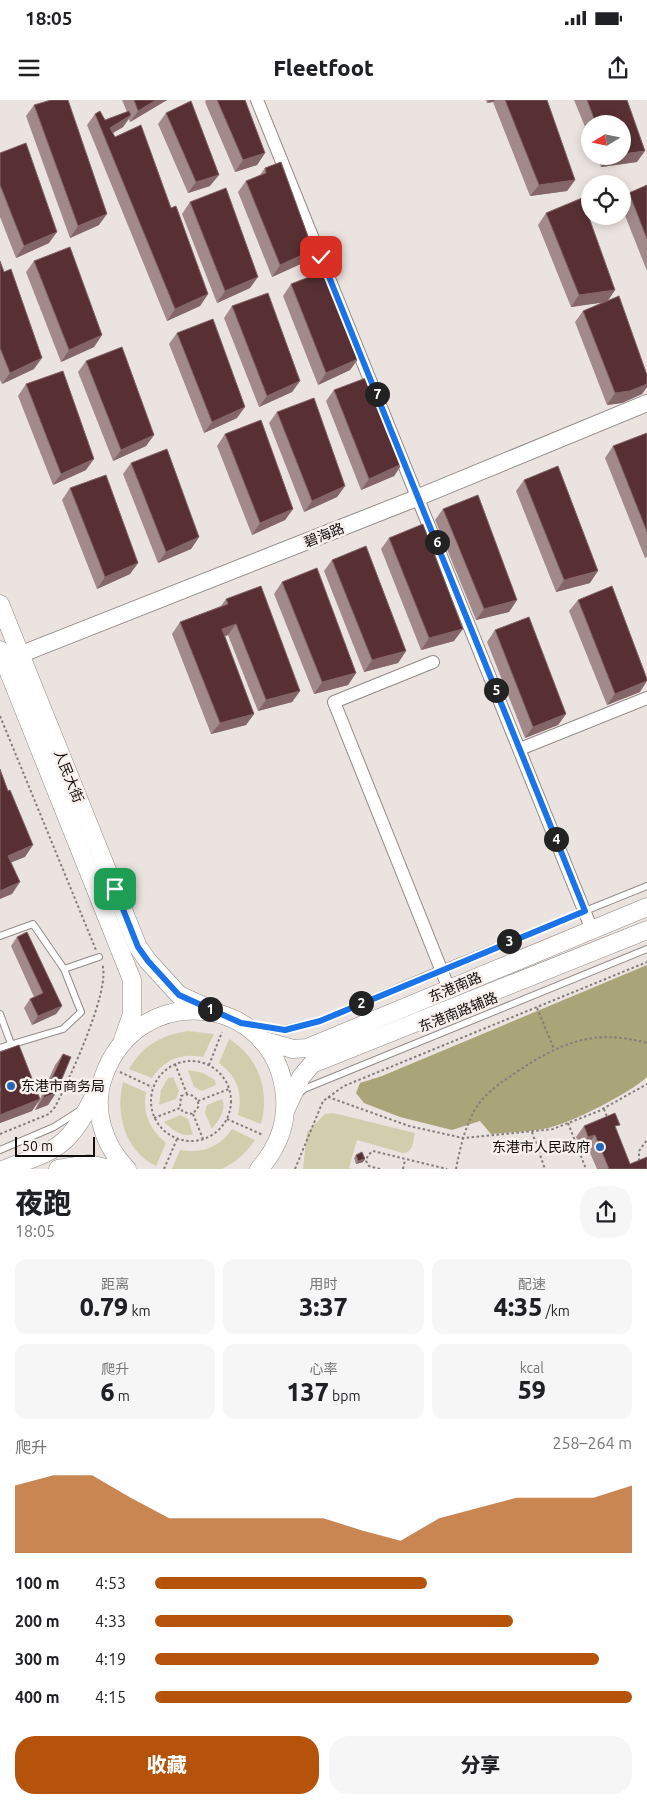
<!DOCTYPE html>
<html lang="zh">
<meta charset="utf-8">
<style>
:root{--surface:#fff;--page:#f6f6f6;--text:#202124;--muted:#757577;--accent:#b45309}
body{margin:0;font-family:Ubuntu,"Noto Sans SC",sans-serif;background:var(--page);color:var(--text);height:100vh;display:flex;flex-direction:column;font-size:19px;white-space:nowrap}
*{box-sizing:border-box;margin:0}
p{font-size:16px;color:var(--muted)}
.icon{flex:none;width:28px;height:28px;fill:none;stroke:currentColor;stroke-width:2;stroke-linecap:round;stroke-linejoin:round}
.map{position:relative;height:1069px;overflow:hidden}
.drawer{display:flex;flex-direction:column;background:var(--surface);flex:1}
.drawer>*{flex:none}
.needle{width:32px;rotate:260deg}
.controls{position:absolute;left:581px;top:15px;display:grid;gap:10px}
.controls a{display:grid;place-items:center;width:50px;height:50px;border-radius:50%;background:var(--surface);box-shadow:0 2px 8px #0003;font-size:25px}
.scale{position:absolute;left:15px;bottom:12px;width:80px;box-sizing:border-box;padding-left:5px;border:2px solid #100e0d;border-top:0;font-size:14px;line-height:18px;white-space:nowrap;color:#100e0d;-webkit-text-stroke:4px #f8f0ed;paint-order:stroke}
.pin{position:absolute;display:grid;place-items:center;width:42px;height:42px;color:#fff;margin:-21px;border-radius:10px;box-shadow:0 2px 8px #0006}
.km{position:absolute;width:25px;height:25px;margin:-12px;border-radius:50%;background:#222;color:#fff;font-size:14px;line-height:25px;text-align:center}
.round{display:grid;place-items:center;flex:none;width:52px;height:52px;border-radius:20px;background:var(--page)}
.overview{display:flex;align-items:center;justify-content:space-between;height:85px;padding:0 15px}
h1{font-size:28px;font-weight:800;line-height:38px}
.metrics{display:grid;grid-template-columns:repeat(3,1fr);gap:8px;height:85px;padding:5px 15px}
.metrics div{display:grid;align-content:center;border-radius:12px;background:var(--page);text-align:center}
.metrics b{font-size:25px;font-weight:800}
.metrics small{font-size:14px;font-weight:400}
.metrics p{font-size:14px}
.chart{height:140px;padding:10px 15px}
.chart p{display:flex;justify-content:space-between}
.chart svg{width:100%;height:90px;margin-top:5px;fill:var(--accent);opacity:.7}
.cta{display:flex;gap:10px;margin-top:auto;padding:10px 15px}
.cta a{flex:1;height:58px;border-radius:20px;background:var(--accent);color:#fff;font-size:20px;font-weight:800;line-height:58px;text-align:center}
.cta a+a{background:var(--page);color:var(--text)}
ul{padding:0 15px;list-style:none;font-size:16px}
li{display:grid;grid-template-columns:80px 60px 1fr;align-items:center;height:38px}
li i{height:12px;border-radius:6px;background:var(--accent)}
.status{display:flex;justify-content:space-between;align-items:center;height:35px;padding:0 25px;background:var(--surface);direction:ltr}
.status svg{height:14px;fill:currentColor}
header{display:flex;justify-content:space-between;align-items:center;height:65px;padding:0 15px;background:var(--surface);font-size:22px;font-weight:800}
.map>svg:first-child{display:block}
</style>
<div class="status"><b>18:05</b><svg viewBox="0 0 49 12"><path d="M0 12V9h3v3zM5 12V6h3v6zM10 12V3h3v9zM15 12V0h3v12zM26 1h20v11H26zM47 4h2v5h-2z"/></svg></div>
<header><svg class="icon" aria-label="menu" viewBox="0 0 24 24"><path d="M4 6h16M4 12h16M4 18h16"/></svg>Fleetfoot<svg class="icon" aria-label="share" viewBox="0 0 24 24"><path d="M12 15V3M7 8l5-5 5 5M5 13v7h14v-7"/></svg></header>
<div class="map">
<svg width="647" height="1069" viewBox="0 0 647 1069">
<rect width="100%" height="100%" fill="#ebe3e0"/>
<g fill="#d1cead">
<path d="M188,931L214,934L203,957C181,953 165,959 152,978L129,969C143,945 162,935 188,931Z"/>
<path d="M229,939C259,957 270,991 261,1024L238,1015C243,993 237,976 219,963Z"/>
<path d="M188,970L203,973L215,980L216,985L202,991L194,987Z"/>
<path d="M173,977L179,991L176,999L159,1005L161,990L168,978Z"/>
<path d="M123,982L146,992C142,1014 150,1029 166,1043L156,1066C125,1051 115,1014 123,982Z"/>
<path d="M222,999C227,1010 218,1021 212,1029L205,1013L207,1005Z"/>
<path d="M333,1013L415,1033L412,1047L408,1052L403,1053L357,1040L349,1068L352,1069H303L307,1032L325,1014Z"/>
<path d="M180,1015L188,1019L193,1034C182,1038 172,1029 164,1022Z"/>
<path d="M232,1029L255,1040C246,1053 236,1062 222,1069H172L180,1050C202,1054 220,1047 232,1029Z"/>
</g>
<path fill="#aaa479" d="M647,865V977C630,993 571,1023 548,1028C530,1032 510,1032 491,1034L480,1021L452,1030L400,1017L364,1003L356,993L360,983L382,976Z"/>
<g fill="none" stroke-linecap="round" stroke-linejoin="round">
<defs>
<g id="service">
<path d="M0,836L33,824L64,869"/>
<path d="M0,914L11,944"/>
<path d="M252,925L285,929L320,921L441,869L647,786"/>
<path d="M0,948L63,929L81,912L64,869L99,857"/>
<path d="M300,993L304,989L326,980L647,849"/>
<path d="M0,1050L54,1027L79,1011"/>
</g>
<g id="minor">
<path d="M257,0L592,830"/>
<path d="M433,562L334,602L449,889"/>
<path d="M520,649L647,598"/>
</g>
<path id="tertiary" d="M9,559L419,397L647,303"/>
<g id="secondary">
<path d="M0,504L138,847L148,861L179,895L218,913"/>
<path d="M0,550L132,880V914L123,940"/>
<path d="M261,940L293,949L307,948L647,807"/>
<path d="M286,1009L301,977L312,964L647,830"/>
<path d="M5,1069C24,1061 49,1055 65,1040C80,1026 89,1005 99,987"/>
<path d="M58,1069L89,1064L110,1069"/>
<path d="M127,1069C104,1046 92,1010 103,978C137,878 277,893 285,997C287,1025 277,1049 259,1069"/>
</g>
</defs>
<use href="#service" stroke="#918a87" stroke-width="8"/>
<use href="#minor" stroke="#918a87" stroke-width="14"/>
<use href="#tertiary" stroke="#918a87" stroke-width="18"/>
<use href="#secondary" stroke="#918a87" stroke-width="19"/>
<g stroke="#837d7b" stroke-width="2" stroke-dasharray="2.5 2.5" stroke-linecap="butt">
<path d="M0,616L96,850"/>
<path d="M537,908L554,949"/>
<circle cx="191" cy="1001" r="40"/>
<path d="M175,964L187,994"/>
<path d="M209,965L222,932"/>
<path d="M120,972L152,987"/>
<path d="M328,997L409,1026L463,1038L553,1029L599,1011L647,984"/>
<path d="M198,1001L229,989"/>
<path d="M604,1009L607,1017"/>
<path d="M193,1014L203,1039"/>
<path d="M154,1018L180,1008L183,1012L193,1014L199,1006C197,996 190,992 181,996L180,1008"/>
<path d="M227,1019L263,1035"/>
<path d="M568,1023L586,1069"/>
<path d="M532,1032L545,1069"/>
<path d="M0,1034L49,1014L55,1007C68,982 112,888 102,864"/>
<path d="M639,1061V1051L647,1040"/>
<path d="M164,1069L177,1039"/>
<path d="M295,1069L323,1001L344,986L647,862"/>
<path d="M380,1069L369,1066L366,1061L368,1055L373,1051L447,1069"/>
<path d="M403,1069L405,1060"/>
<path d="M456,1069C460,1048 465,1026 476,1008C485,993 502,982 515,973C560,943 593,928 647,943"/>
</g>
<use href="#service" stroke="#fff" stroke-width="6"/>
<use href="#minor" stroke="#fff" stroke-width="12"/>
<use href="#tertiary" stroke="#fff" stroke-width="16"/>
<use href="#secondary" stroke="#fff" stroke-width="18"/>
</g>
<g fill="#a28a8a">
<path d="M122,0H167L130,22L129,19L123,27L112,33L115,37L171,108L208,194L200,206L167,221L87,25L95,14L105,20L127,12Z"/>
<path d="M206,0H245L265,53L257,65L235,72L205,2Z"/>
<path d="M486,0H547L575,80L567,91L530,96L493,2L487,3Z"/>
<path d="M574,0H627L637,62L601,67L597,56H622V24H590V39Z"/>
<path d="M34,5L99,125L70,138L26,16Z"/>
<path d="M166,13L210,86L188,93L158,24Z"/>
<path d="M0,53L49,143L16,158L0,117Z"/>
<path d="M265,68L313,150L305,162L272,177L238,92L246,81L260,75Z"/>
<path d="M647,85V171L622,108V102L629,93Z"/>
<path d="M190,102L250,188L217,203L182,114Z"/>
<path d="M546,113L615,190L608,200L647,275V287L642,294L622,303L607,305L575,222L583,211L603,202L571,207L538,125Z"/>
<path d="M0,161L34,269L2,284L0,280Z"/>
<path d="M34,161L102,235L94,247L61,262L26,172Z"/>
<path d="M291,184L358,259L350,270L318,285L283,196Z"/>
<path d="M232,206L300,281L292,292L259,307L224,218Z"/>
<path d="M177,233L237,318L204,333L169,244Z"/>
<path d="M86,261L154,335L146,346L113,361L78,272Z"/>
<path d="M26,284L86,370L53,385L18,296Z"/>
<path d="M334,290L402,364L394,376L361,390L326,301Z"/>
<path d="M277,312L345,386L337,397L304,412L269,323Z"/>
<path d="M647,333V457L645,458L605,358L613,346Z"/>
<path d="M225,334L293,409L285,420L252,435L217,346Z"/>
<path d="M131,363L199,437L191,449L158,463L123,374Z"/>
<path d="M524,380L590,483L556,492L516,391Z"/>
<path d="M70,388L138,463L130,474L97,489L62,400Z"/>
<path d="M443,409L517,500L509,512L476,520L435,420Z"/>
<path d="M389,438L454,541L421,550L381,449Z"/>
<path d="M332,460L406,551L398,563L364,572L324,471Z"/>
<path d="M282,482L356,573L348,585L314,594L274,494Z"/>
<path d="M226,499L300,591L292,602L258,611L228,535L225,536L254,614L246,625L211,634L172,534L180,522L221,506Z"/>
<path d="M578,500L640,592L607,605L569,511Z"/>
<path d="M495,530L566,614L558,625L525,638L487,542Z"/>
<path d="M17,837L62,906L56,914L32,925L24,908L30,899L34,897L11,846Z"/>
<path d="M0,952L40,999L55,965L63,954L56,993L48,1005L35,1010L39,1001L32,1011L0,1023Z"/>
<path d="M584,1026L616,1030L630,1064L647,1069H597L587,1046L581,1048L576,1037Z"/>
<path d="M356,1055L363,1062L356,1064L354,1058Z"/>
</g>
<g fill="#846668">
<path d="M156,0H167L130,22L138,11Z"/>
<path d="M489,0H495L493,2L487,3Z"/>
<path d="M131,15L123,27L105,38L110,28Z"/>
<path d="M645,51L637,62L601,67L609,56H622V54Z"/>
<path d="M265,53L257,65L235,72L243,60Z"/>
<path d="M219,75L210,86L188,93L196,82Z"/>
<path d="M575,80L567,91L530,96L539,85Z"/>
<path d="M107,114L99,125L70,138L78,126Z"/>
<path d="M57,132L49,143L16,158L24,146Z"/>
<path d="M313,150L305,162L272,177L280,165Z"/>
<path d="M258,177L250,188L217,203L225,191Z"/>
<path d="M615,190L607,202L571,207L579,195Z"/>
<path d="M208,194L200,206L167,221L175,209Z"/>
<path d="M102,235L94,247L61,262L69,250Z"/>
<path d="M42,258L34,269L2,284L10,273Z"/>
<path d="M358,259L350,270L318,285L326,273Z"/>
<path d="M300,281L292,292L259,307L267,296Z"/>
<path d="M647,284V287L642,294L622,303L607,305L615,293Z"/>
<path d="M245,307L237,318L204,333L212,322Z"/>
<path d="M154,335L146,346L113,361L121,350Z"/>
<path d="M94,359L86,370L53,385L61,374Z"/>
<path d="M402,364L394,376L361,390L369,379Z"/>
<path d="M345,386L337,397L304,412L312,401Z"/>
<path d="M293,409L285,420L252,435L260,423Z"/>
<path d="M199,437L191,449L158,463L166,452Z"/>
<path d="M138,463L130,474L97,489L105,477Z"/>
<path d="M598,471L590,483L556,492L564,480Z"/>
<path d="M517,500L509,512L476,520L484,509Z"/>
<path d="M236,524L228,535L214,541L222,529Z"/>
<path d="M463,529L454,541L421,550L429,538Z"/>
<path d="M406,551L398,563L364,572L372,560Z"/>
<path d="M356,573L348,585L314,594L322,582Z"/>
<path d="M647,581L640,592L607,605L615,594Z"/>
<path d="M300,591L292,602L258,611L266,600Z"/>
<path d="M254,614L246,625L211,634L220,623Z"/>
<path d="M566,614L558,625L525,638L533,627Z"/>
<path d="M33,745L25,757L0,767L8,756Z"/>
<path d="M20,782L12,794L0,799V791Z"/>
<path d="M62,906L56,914L32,925L38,916Z"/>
<path d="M56,993L48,1005L35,1010L43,998Z"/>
<path d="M40,999L32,1011L0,1023V1015Z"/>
<path d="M595,1035L587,1046L581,1048L588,1037Z"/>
<path d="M365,1059L363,1062L356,1064L358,1061Z"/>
</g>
<g fill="#583034" stroke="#846668">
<path d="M51,0H68L107,114L78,126L34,5Z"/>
<path d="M134,0H156L138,11Z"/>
<path d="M217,0H245L265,53L243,60Z"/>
<path d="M505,0H547L575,80L539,85Z"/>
<path d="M587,0H627L645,51L622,54V24H596Z"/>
<path d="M191,1L219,75L196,82L166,13Z"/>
<path d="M100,11L105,20L129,11L131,15L110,28L115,37L141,25L171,108L176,106L208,194L175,209L95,14Z"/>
<path d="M26,43L57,132L24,146L0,85V53Z"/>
<path d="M281,62L313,150L280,165L246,81L266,73L265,68Z"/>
<path d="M647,85V139L629,93Z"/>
<path d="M226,88L258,177L225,191L190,102Z"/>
<path d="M582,98L615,190L579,195L546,113Z"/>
<path d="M70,147L102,235L69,250L34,161Z"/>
<path d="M0,161L4,172L11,169L42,258L10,273L0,248Z"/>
<path d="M327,170L358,259L326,273L291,184Z"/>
<path d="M268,193L300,281L267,296L232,206Z"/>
<path d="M619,196L647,275V284L630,291L615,293L583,211Z"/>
<path d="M213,219L245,307L212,322L177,233Z"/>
<path d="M122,247L154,335L121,350L86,261Z"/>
<path d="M63,271L94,359L61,374L26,284Z"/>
<path d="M371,276L402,364L369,379L334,290Z"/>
<path d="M314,298L345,386L312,401L277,312Z"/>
<path d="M261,320L293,409L260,423L225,334Z"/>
<path d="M647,333V432L613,346Z"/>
<path d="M167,349L199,437L166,452L131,363Z"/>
<path d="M558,366L598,471L564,480L524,380Z"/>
<path d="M106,375L138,463L105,477L70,388Z"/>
<path d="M478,395L517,500L484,509L443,409Z"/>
<path d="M423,424L463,529L429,538L389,438Z"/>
<path d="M366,446L406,551L372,560L332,460Z"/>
<path d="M317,468L356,573L322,582L282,482Z"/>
<path d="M261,486L300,591L266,600L236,524L222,529L254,614L220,623L180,522L228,504L226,499Z"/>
<path d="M612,486L647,579V581L615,594L578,500Z"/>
<path d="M529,517L566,614L533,627L495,530Z"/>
<path d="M0,669L8,691L10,690L33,745L8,756L20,782L0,791Z"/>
<path d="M27,832L62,906L38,916L30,899L43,893L17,837Z"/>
<path d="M19,945L40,999L0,1015V991L1,990L0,987V952Z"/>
<path d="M63,954L71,957L56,993L43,998Z"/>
<path d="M615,1013L620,1025L615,1026L630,1064L647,1057V1069H609L595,1035L588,1037L584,1026Z"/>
<path d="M362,1052L365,1059L358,1061L356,1055Z"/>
</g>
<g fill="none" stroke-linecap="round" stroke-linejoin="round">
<defs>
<path id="route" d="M115,789L138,847L148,861L179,895L241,923L285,930L320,921L585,811L321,157"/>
</defs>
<use href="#route" stroke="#fff" stroke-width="10"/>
<use href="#route" stroke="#1a73e8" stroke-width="6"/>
</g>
<g fill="#2466b7" stroke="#f8f0ed" stroke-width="2">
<circle cx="11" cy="986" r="5"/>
<circle cx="600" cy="1047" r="5"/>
</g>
<g text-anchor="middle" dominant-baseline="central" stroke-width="5" stroke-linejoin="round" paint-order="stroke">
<g font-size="14" fill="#100e0d" stroke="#f8f0ed">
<text transform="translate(324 435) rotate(-22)">碧海路</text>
<text transform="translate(69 676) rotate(68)">人民大街</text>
<text transform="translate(455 887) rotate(-23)">东港南路</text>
<text transform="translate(458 912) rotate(-22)">东港南路辅路</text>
</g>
<g font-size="14" fill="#100e0d" stroke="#f8f0ed" text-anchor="start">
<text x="21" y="986">东港市商务局</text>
<text x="590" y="1047" text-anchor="end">东港市人民政府</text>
</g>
</g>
</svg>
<div class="controls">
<a><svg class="needle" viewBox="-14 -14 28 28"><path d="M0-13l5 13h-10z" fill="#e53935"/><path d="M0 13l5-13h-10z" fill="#757577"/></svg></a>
<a><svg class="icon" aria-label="locate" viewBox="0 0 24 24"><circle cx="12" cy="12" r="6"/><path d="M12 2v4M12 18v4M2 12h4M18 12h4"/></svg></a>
</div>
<div class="scale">50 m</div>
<div class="pin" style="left:115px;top:789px;background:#1e9e55"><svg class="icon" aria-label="arrive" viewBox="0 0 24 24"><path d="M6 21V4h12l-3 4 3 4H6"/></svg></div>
<div class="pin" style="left:321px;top:157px;background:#d93025"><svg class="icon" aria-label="check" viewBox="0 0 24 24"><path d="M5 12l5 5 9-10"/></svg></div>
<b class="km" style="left:210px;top:909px">1</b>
<b class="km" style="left:361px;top:903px">2</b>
<b class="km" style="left:509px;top:841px">3</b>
<b class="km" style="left:556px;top:739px">4</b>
<b class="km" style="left:496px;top:590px">5</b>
<b class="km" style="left:437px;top:442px">6</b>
<b class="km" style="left:377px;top:294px">7</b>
</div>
<section class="drawer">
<div class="overview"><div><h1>夜跑</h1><p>18:05</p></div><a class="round"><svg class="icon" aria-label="share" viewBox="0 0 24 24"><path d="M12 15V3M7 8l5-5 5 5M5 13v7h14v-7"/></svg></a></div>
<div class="metrics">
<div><p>距离</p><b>0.79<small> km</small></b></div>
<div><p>用时</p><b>3:37</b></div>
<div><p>配速</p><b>4:35<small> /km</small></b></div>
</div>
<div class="metrics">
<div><p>爬升</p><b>6<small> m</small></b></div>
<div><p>心率</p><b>137<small> bpm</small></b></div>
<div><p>kcal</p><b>59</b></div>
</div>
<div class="chart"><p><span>爬升</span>258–264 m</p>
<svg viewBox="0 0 160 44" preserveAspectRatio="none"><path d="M0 44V11L10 6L20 6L30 17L40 27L50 27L60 27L70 27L80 27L90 33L100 38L110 27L120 22L130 17L140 17L150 17L160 11V44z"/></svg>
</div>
<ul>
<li><b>100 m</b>4:53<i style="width:57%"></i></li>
<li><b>200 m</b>4:33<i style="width:75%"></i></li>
<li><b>300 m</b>4:19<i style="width:93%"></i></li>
<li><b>400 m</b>4:15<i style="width:100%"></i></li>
</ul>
<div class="cta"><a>收藏</a><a>分享</a></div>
</section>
